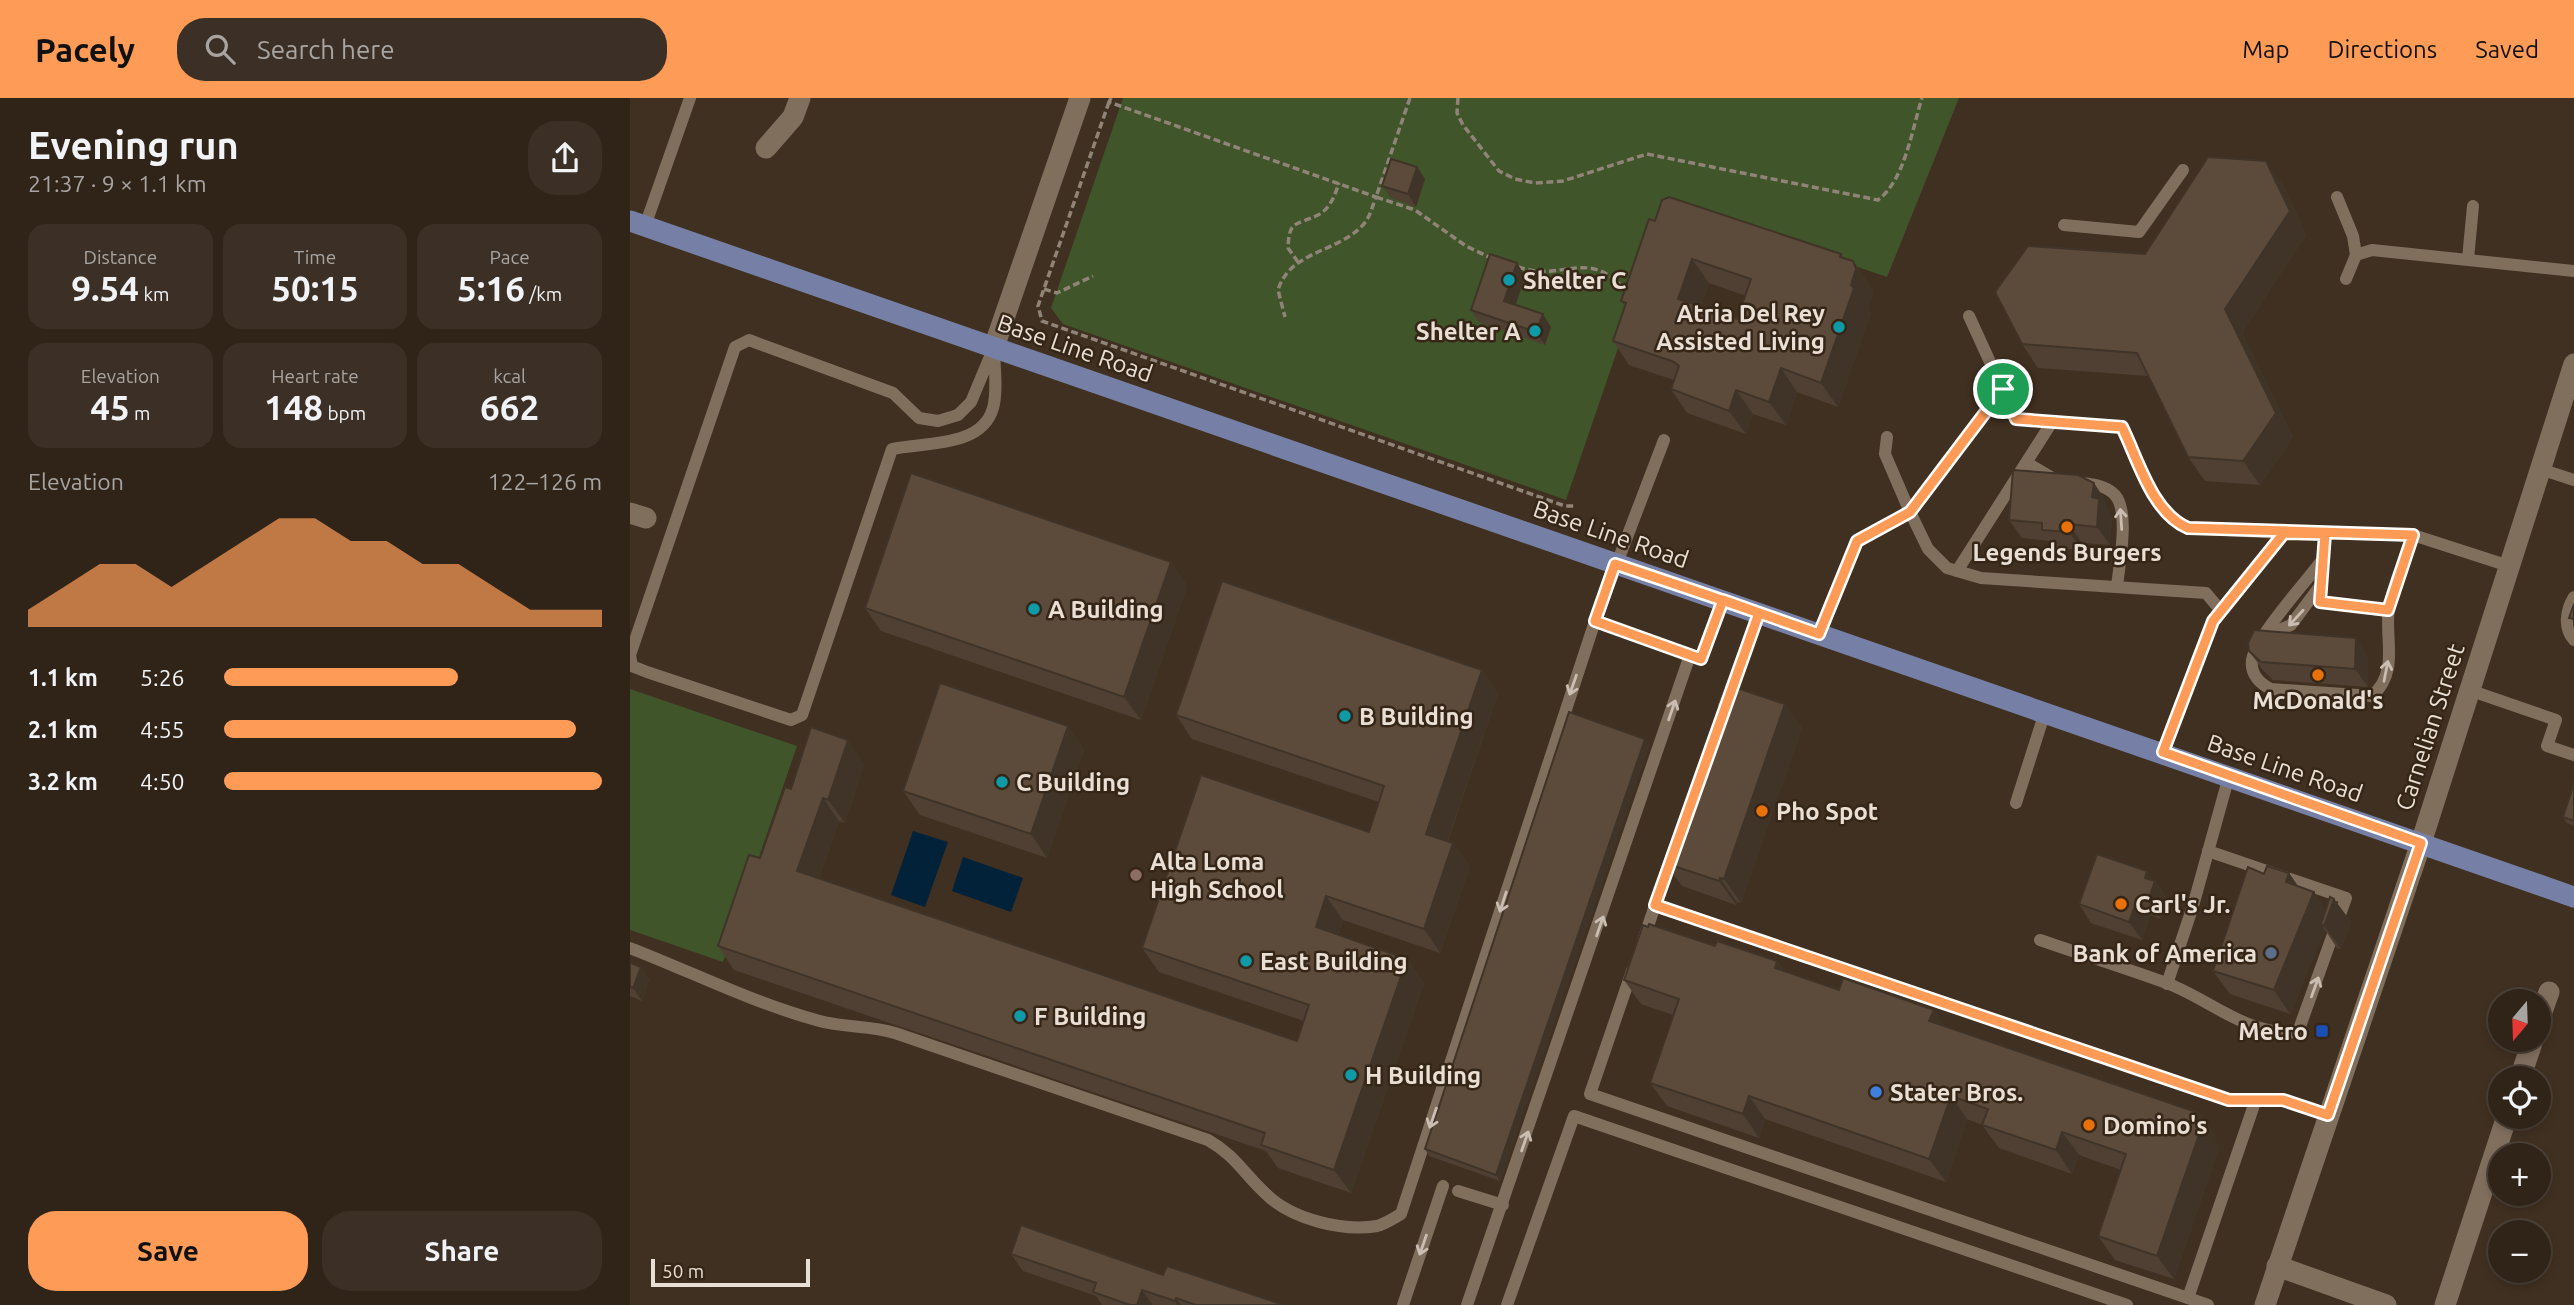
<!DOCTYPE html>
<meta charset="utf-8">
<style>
:root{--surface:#302419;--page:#3c3026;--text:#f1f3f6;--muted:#a8a4a2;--line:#4b4138;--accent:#fe9c57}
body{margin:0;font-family:Ubuntu,sans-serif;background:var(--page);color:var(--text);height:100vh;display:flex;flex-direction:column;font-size:26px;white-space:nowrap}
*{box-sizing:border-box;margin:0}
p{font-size:23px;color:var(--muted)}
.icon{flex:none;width:38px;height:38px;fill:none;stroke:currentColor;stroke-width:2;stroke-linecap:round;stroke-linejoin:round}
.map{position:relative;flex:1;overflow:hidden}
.drawer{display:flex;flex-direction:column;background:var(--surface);width:630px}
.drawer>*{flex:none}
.needle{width:46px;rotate:199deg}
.tools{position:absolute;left:1858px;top:891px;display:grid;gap:14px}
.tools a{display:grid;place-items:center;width:63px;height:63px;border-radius:50%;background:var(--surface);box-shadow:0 4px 10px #0003,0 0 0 2px var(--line);font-size:35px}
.scale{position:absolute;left:21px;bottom:18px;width:159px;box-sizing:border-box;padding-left:7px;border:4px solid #e9dfd5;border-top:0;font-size:19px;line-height:24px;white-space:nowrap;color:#e9dfd5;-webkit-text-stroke:5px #362617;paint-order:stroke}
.pin{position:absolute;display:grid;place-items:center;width:60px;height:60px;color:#fff;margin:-30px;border:4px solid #fff;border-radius:50%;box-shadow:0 2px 7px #0007}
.round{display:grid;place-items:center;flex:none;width:74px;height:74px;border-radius:28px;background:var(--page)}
.head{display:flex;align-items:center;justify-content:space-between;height:119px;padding:0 28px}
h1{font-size:38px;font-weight:600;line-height:52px}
.metrics{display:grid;grid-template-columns:repeat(3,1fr);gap:10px;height:119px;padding:7px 28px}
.metrics div{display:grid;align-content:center;border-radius:18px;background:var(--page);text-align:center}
.metrics b{font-size:35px;font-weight:600}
.metrics small{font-size:19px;font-weight:400}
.metrics p{font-size:19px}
.chart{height:196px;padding:14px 28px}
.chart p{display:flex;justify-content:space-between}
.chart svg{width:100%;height:126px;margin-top:7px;fill:var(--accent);opacity:.7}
.action{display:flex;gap:14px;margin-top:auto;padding:14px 28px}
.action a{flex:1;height:80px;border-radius:28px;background:var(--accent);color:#111;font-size:28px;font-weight:600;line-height:80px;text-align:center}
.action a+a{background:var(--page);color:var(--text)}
ul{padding:0 28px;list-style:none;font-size:23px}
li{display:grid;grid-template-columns:112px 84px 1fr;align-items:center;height:52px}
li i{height:18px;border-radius:9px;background:var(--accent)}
header{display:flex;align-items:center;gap:42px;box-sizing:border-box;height:98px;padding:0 35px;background:var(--accent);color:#111}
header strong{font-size:33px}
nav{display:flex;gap:38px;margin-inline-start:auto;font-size:24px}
.search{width:490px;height:63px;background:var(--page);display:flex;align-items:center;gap:18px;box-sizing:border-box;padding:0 24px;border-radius:28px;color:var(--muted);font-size:26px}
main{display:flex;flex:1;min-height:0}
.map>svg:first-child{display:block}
</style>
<header>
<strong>Pacely</strong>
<div class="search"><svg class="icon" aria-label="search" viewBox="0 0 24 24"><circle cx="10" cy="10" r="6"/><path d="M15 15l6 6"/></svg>Search here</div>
<nav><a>Map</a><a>Directions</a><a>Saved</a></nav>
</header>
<main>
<section class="drawer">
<div class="head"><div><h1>Evening run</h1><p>21:37 · 9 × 1.1 km</p></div><a class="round"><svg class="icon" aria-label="share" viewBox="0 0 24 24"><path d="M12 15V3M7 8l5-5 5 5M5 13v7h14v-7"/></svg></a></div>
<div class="metrics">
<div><p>Distance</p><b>9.54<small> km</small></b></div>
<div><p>Time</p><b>50:15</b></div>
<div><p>Pace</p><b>5:16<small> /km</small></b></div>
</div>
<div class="metrics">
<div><p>Elevation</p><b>45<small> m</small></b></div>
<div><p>Heart rate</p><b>148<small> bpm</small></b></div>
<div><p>kcal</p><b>662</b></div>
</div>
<div class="chart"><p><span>Elevation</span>122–126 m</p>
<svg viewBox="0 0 160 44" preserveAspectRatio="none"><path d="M0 44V38L10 30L20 22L30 22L40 30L50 22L60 14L70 6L80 6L90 14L100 14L110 22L120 22L130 30L140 38L150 38L160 38V44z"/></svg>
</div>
<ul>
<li><b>1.1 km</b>5:26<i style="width:62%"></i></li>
<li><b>2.1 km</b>4:55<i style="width:93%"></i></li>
<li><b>3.2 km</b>4:50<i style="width:100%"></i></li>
</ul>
<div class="action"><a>Save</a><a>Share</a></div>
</section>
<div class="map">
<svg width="1944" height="1207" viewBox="0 0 1944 1207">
<rect width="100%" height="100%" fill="#403021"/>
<g fill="#405529">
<path d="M493,0H1329L1257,179L1038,104L936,402L433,226L421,210Z"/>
<path d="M0,591L167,648L93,864L0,832Z"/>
</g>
<g fill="#022239">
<path d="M283,733L318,744L295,809L261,797Z"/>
<path d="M333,759L393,780L381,814L322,793Z"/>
</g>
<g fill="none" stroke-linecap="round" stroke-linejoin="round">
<g stroke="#908377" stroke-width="3.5" stroke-dasharray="7 3.5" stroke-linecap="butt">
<path d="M481,0L479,4L746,99C742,109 740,120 732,128C706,155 660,153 648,192L655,219"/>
<path d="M780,0L746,99L785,112L836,148L861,160"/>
<path d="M828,0L827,15L833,27L869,73L885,81L905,85L933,83L1017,56L1248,102C1275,82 1282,31 1292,0"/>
<path d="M479,4L408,208L412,223L935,408H946"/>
<path d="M668,164L658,150C659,121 666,128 688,117C700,111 705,97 709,85"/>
<path d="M888,169C933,185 958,148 996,193"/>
<path d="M414,191L427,195L463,178"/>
</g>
<g stroke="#816f5e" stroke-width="12">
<path d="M1707,99L1723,138L1726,157"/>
<path d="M1434,127L1509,134L1553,72"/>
<path d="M15,128L60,0"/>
<path d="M1838,161L1843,108"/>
<path d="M1716,181L1726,157L1742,152L1944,173"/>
<path d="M1339,218L1386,321L1492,329C1508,361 1522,415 1557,430L1654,435"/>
<path d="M119,242L263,295L289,320L308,323L328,317L341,304L364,249C364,268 368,292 363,310C352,350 294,344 262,351L172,617L161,622L17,574L2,568L0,557L105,249Z"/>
<path d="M1373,291L1280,414L1298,451L1317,470L1351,480L1576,495L1591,513"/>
<path d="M1034,342L965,523L1071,561L1093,502"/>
<path d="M1397,365L1424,381"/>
<path d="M1910,371L1944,382"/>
<path d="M1449,385C1461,386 1476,387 1485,397C1500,414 1489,467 1487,489"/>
<path d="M1695,436L1690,504L1758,512"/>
<path d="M1690,465C1674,486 1625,540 1622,562C1620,576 1630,586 1641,591L1742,598C1770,574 1754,539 1759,510C1763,486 1775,460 1783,437"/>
<path d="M1327,473L1422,324"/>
<path d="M1944,499C1936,512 1933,530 1944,542"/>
<path d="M1189,535L1227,443L1280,414L1255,356L1257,339"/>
<path d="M1632,539L1661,527L1690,488"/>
<path d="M1839,592L1926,622L1917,648L1944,657"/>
<path d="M1094,608L1129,515"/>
<path d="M1533,655L1583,523L1654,435L1783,437L1879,468"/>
<path d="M1386,705L1415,614"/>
<path d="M1025,808L1599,1002H1653L1698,1017"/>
<path d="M1410,842C1453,857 1496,870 1539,886C1582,903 1619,939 1668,934L1716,800L1578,753"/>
<path d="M1013,843L1043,754"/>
<path d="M0,850C62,874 121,904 186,922C212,930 239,927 265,935L578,1042C606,1058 613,1075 636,1096C661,1121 713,1134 747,1128C755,1126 764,1120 771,1116L965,523"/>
<path d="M1002,873L960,996L1558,1200"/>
<path d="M1537,886L1563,808L1599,678"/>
<path d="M828,1093L873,1107"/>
<path d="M773,1207L813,1088"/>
<path d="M837,1207L1060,557"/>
<path d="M877,1207L944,1018L1497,1207"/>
<path d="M1578,1207L1558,1200L1625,1004"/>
</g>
<g stroke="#816f5e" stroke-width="21">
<path d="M136,50L163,19L170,0"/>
<path d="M0,415L16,420"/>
<path d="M1909,922L1919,894"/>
<path d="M1890,980L1903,942"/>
<path d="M1647,1168L1756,1207"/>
<path d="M1815,1207L1877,1018"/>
</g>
<path stroke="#816f5e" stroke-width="21" d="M364,249L450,0"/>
<path stroke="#816f5e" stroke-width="21" d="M1635,1207L1791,745L1944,266"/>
<path stroke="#7680a6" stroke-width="21" d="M0,123L1944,799"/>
</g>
<g fill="#4f4033" fill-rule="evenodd">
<path d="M787,69L795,81L786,109L761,100L752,88Z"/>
<path d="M1653,86L1676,137L1612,235L1663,339L1630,387L1575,383L1558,359L1518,278L1408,270L1392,246L1515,156Z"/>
<path d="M1025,123L1214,160L1223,163L1239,187L1243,195L1238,210L1241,214L1208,309L1167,294L1156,327L1123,316L1116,336L1057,315L1041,291L1044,282L999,267L983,243L995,208L991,203ZM1079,185L1116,198L1107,221L1071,208Z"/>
<path d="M887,165L895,178L885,207L921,229L915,247L849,224L841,212Z"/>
<path d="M1476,403V410L1482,419L1480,447L1452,445V452L1424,450L1419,443L1392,440L1379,422Z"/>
<path d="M541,464L557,488L511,622L251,533L235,510Z"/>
<path d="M1619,553L1738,558V589L1643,582L1632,571Z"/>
<path d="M852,572L868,595L818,743L823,745L840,768L810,855L713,822L708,837L777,861L794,885L721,1095L648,1070L636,1053L104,872L88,848L130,760L161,691L234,666L215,725L209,723L189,780L667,943L674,923L529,874L512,850L739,734L749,704L562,641L546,617Z"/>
<path d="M1103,594L1155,606L1172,630L1111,805L1107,804L1106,807L1052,788L1035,765Z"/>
<path d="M1015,641L1019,647L870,1083L799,1058L795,1051Z"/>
<path d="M454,651L417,760L290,717L273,693Z"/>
<path d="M1944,685V728L1937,725L1933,719Z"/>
<path d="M1659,775L1668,788L1696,811L1704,801L1721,824L1711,851L1707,850L1695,832L1660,916L1600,896L1583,873L1634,776Z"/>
<path d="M1523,783H1525L1538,802L1531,821L1520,817L1512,842L1461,825L1449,806Z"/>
<path d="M1085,848L1147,863L1154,873L1209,892L1304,912L1315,929L1569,1015L1585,1038L1584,1041L1589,1049L1544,1181L1485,1162L1468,1138L1491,1072L1449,1057L1442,1076L1369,1050L1352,1027L1337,1021L1316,1084L1135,1021L1129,1040L1037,1008L1020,985L1043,917L1011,906L994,882Z"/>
<path d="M0,865L11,869L19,881L12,903L0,898Z"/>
<path d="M381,1156L533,1177L654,1207H472L466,1198L393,1173Z"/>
</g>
<g fill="#403429">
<path d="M1636,63L1653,86L1676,137L1612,235L1663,339L1630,387L1613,363L1595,211Z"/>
<path d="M787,69L795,81L786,109L778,96Z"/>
<path d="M1211,156L1225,176L1223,163L1239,187L1243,195L1238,210L1241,214L1208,309L1191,285L1221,187L1210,159Z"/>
<path d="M1062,161L1079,185L1065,225L1048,201Z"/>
<path d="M887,165L895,178L883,215L874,203Z"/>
<path d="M913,216L921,229L915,247L906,234Z"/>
<path d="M1151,270L1167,294L1156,327L1139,304Z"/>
<path d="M1106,292L1123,316L1116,336L1099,313Z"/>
<path d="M1464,385L1476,403V410L1482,419L1480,447L1467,429L1462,399Z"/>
<path d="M1439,426L1452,445V452L1439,434Z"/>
<path d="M541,464L557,488L511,622L494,599Z"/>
<path d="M1726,540L1738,558V589L1725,571Z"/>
<path d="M852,572L868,595L812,759L796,736Z"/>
<path d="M1155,606L1172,630L1111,805L1094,781Z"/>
<path d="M438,628L454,651L417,760L401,736Z"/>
<path d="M1015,641L1019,647L870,1083L866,1077Z"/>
<path d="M218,642L234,666L215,725L198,702Z"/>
<path d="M193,700L209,723L183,796L167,773Z"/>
<path d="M823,745L840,768L810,855L794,831Z"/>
<path d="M1517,773L1538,802L1531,821L1518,803L1515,780Z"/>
<path d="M1659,775L1675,799L1656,784Z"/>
<path d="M1090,780L1107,804L1106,807L1089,783Z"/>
<path d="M1684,794L1699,815L1704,801L1721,824L1711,851L1694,828L1691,826L1695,832L1660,916L1644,892Z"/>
<path d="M696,798L713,822L702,853L686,829Z"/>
<path d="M1508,799L1520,817L1512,842L1499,824Z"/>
<path d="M777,861L794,885L721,1095L704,1072Z"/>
<path d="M1147,863L1163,887L1145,870Z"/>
<path d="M11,869L19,881L12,903L3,890Z"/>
<path d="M1304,912L1320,936L1299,923Z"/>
<path d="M1119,998L1135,1021L1129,1040L1113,1016Z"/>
<path d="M1321,998L1337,1021L1316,1084L1299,1061Z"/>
<path d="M1569,1015L1585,1038L1584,1041L1589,1049L1544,1181L1527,1158Z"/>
<path d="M1432,1034L1449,1057L1442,1076L1426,1052Z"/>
<path d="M512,1192L523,1207H507Z"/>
<path d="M546,1200L551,1207H547L545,1203Z"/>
</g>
<g fill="#5c4b3b" stroke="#403429" stroke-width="2" fill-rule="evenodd">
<path d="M1578,59L1636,63L1660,113L1595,211L1646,315L1613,363L1558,359L1507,255L1392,246L1365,194L1398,148L1515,156Z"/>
<path d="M761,61L787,69L778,96L752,88Z"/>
<path d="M1039,99L1211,156L1210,159L1223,163L1226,171L1221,187L1224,190L1191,285L1151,270L1139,304L1106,292L1099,313L1041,291L1049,268L1044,264L983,243L996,205L991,203L1019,121L1025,123L1032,102ZM1062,161L1121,181L1107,221L1048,201Z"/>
<path d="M860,156L887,165L874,203L913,216L906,234L841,212Z"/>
<path d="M1383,372L1448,377L1464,385L1462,399L1469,401L1467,429L1439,426V434L1412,432V425L1379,422Z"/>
<path d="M281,375L541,464L494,599L235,510Z"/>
<path d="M592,483L852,572L796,736L823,745L794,831L696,798L686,829L777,861L704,1072L631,1047L635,1035L88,848L119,757L130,760L155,689L161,691L181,629L218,642L198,702L193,700L167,773L667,943L679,907L512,850L571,677L739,734L754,688L546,617Z"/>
<path d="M1944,506V521L1939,520Z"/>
<path d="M1624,532L1726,540L1725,571L1631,564L1619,553L1618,545Z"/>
<path d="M310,585L438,628L401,736L273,693Z"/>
<path d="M1104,589L1155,606L1094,781L1090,780L1089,783L1035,765L1095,591L1103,594Z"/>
<path d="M939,614L1015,641L866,1077L795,1051Z"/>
<path d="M1944,685V723L1933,719Z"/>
<path d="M1467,756L1517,773L1515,780L1525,783L1518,803L1508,799L1499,824L1449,806Z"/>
<path d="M1637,768L1659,775L1656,784L1684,794L1644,892L1583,873L1618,769L1634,776Z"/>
<path d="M1700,799L1704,801L1694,828L1691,826Z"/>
<path d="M1019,826L1085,848L1087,843L1147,863L1145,870L1209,892L1213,880L1304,912L1299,923L1569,1015L1566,1023L1573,1025L1527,1158L1468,1138L1496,1056L1432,1034L1426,1052L1352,1027L1358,1011L1321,998L1299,1061L1119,998L1113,1016L1020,985L1049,901L994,882L1013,827L1018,829Z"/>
<path d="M0,865L11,869L3,890L0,889Z"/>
<path d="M391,1127L533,1177L537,1168L654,1207H566L546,1200L545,1203L512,1192L507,1207H500L463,1194L466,1185L381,1156Z"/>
</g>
<defs><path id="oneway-shaft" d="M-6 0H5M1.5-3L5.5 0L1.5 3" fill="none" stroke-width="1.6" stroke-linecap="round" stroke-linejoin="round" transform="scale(1.75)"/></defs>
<g stroke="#cabdb1">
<use href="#oneway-shaft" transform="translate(1491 421) rotate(-94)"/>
<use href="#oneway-shaft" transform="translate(1666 520) rotate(133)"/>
<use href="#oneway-shaft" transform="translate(1756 573) rotate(-79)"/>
<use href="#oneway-shaft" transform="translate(943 587) rotate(109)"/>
<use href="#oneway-shaft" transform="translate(1042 612) rotate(-71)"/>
<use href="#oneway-shaft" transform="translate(873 804) rotate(108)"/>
<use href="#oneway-shaft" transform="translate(970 828) rotate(-71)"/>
<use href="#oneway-shaft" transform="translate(1685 889) rotate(-70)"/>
<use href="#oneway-shaft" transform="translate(803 1020) rotate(109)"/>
<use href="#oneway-shaft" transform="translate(895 1043) rotate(-71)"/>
<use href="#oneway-shaft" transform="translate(793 1147) rotate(109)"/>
</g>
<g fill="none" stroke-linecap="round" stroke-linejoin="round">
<defs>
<path id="route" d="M1373,291L1280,414L1227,443L1189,536L1093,502L1071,561L965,523L985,466C1033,482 1081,498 1129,515L1025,807L1599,1002H1653L1698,1017L1791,745L1533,654L1583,523L1654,435L1695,436L1690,504L1758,512L1783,437L1558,430C1522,415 1508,361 1492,329L1386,321L1373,291"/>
</defs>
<use href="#route" stroke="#fff" stroke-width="14"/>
<use href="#route" stroke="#fe9c57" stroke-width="9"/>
</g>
<g fill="#0f9aa8" stroke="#362617" stroke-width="2.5">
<circle cx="879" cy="182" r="7"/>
<circle cx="1209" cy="229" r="7"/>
<circle cx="905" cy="233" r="7"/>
<circle cx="404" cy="511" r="7"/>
<circle cx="715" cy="618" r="7"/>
<circle cx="372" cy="684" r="7"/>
<circle cx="616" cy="863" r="7"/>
<circle cx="390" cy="918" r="7"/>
<circle cx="721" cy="977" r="7"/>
</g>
<g fill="#e8710a" stroke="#362617" stroke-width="2.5">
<circle cx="1437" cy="429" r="7"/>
<circle cx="1688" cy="577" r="7"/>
<circle cx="1132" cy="713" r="7"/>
<circle cx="1491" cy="806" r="7"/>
<circle cx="1459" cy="1027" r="7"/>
</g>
<circle fill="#8d6e63" stroke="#362617" stroke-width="2.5" cx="506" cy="777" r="7"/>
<circle fill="#5c6f8a" stroke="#362617" stroke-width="2.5" cx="1641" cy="855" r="7"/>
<rect fill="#1a4fb4" stroke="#362617" stroke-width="2.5" x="1685" y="926" width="14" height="14" rx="3.5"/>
<circle fill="#3f7fe0" stroke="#362617" stroke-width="2.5" cx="1246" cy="994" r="7"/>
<g text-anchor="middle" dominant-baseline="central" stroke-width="5" stroke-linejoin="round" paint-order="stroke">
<g font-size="24" font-weight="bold" fill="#e9dfd5" stroke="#362617" text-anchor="start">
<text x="893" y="182">Shelter C</text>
<text x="1195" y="215" text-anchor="end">Atria Del Rey<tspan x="1195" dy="28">Assisted Living</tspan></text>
<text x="891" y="233" text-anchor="end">Shelter A</text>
<text x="1437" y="454" text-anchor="middle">Legends Burgers</text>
<text x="418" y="511">A Building</text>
<text x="1688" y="602" text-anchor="middle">McDonald's</text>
<text x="729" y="618">B Building</text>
<text x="386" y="684">C Building</text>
<text x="1146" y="713">Pho Spot</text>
<text x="520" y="763">Alta Loma<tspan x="520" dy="28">High School</tspan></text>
<text x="1505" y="806">Carl's Jr.</text>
<text x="1627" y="855" text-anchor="end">Bank of America</text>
<text x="630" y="863">East Building</text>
<text x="404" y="918">F Building</text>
<text x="1678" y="933" text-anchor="end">Metro</text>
<text x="735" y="977">H Building</text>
<text x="1260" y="994">Stater Bros.</text>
<text x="1473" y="1027">Domino's</text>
</g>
<g font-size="24" fill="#e9dfd5" stroke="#362617">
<text transform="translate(445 250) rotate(19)">Base Line Road</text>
<text transform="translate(981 436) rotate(19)">Base Line Road</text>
<text transform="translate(1800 629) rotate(-72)">Carnelian Street</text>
<text transform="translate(1655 670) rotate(19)">Base Line Road</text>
</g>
</g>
</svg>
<div class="tools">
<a><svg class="needle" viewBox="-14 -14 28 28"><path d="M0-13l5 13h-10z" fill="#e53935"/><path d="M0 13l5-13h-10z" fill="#a8a4a2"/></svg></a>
<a><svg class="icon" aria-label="locate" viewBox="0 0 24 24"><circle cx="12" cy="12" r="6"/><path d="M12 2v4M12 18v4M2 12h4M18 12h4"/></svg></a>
<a>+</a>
<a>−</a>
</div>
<div class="scale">50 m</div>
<div class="pin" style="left:1373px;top:291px;background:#1e9e55"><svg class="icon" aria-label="arrive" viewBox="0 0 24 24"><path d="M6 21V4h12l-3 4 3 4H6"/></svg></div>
</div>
</main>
